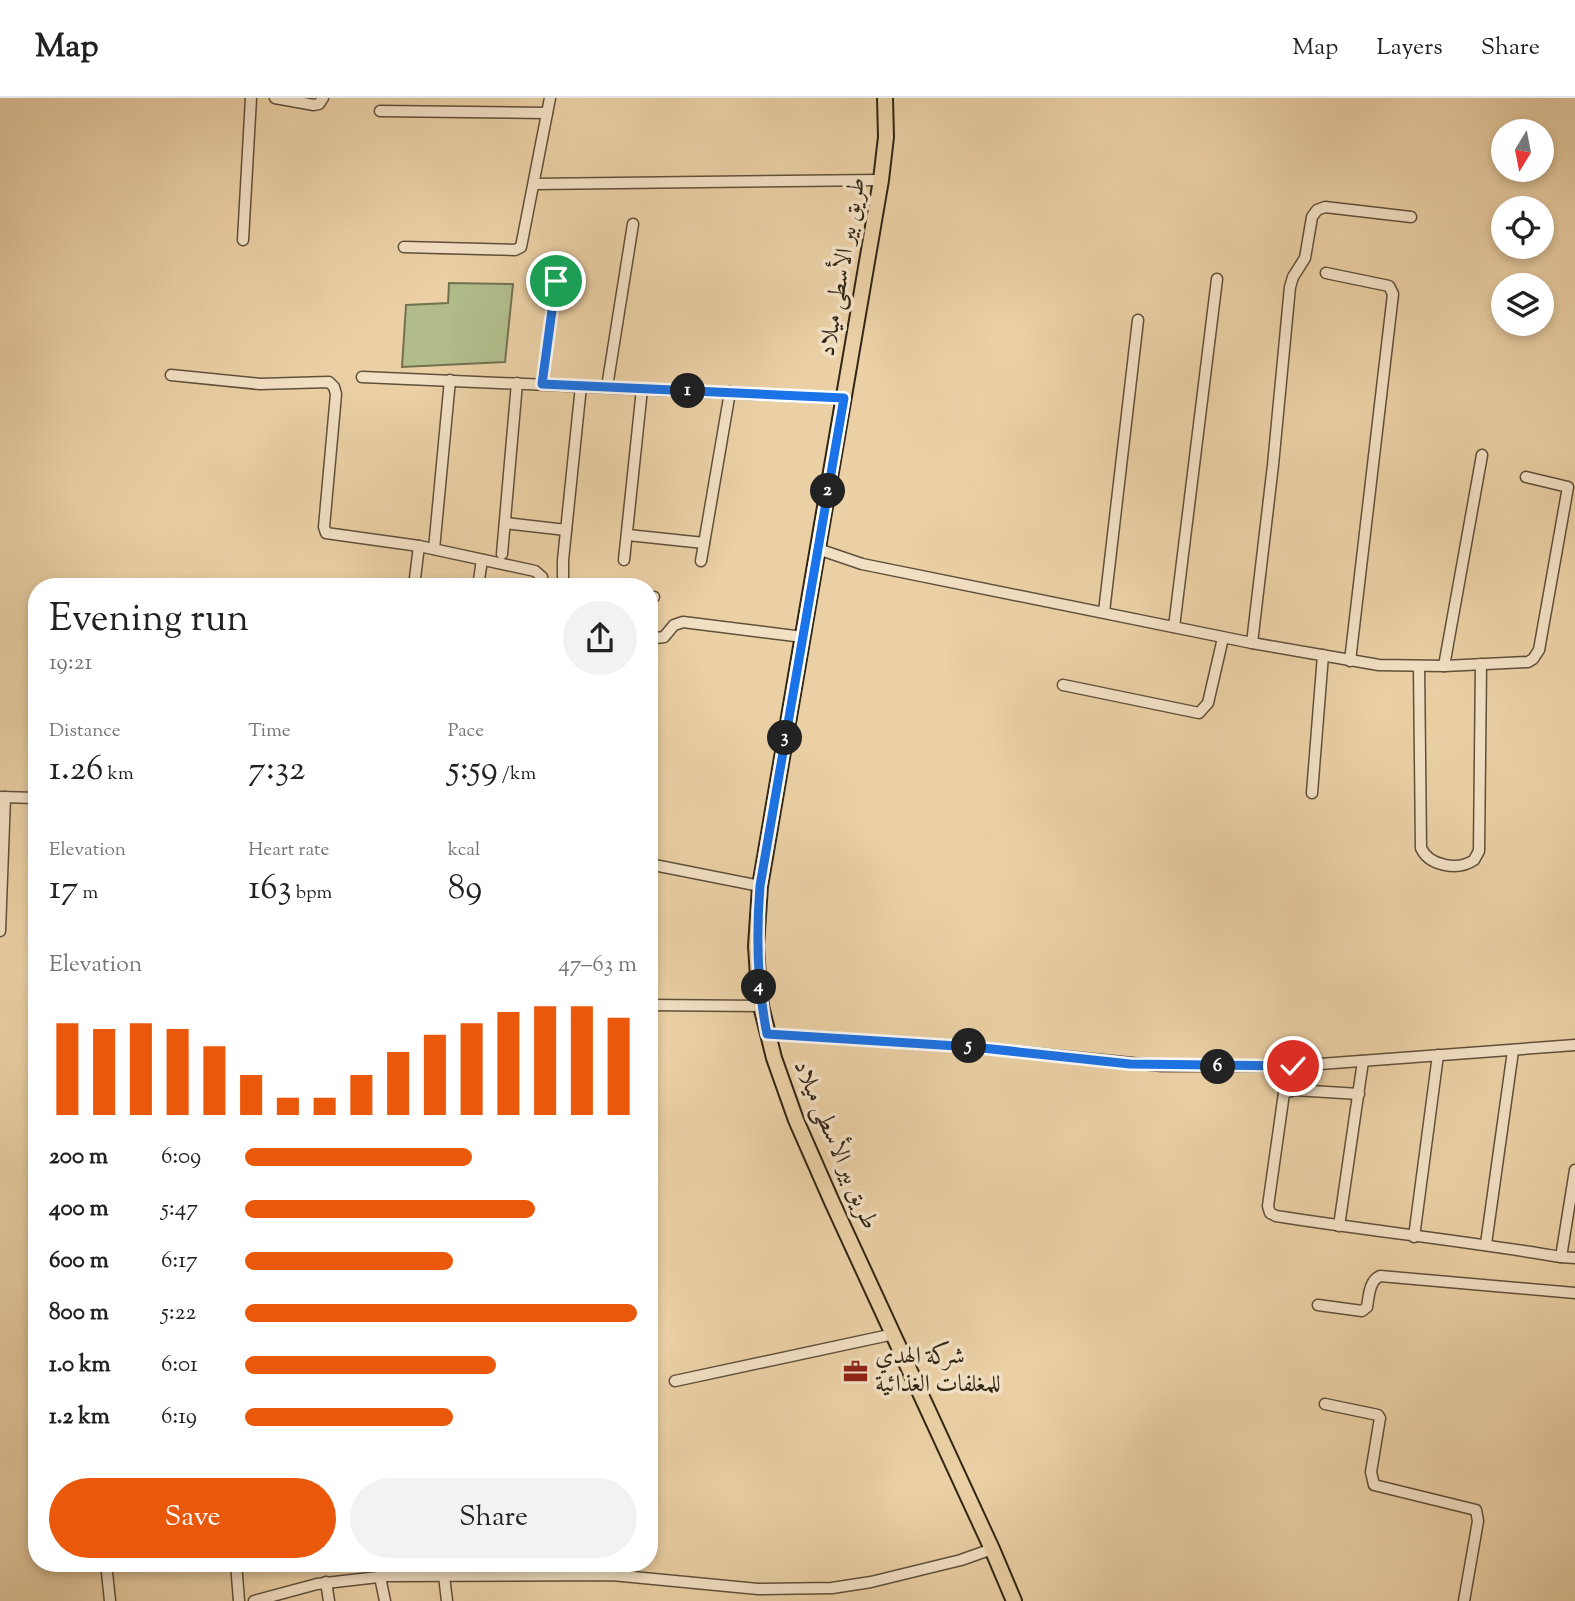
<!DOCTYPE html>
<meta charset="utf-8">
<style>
:root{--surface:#fff;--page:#f2f2f2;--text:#222;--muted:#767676;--line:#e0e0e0;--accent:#ea580c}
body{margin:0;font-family:"Sorts Mill Goudy",Amiri,serif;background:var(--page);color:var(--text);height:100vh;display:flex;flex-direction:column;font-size:26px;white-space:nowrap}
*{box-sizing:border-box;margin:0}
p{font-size:23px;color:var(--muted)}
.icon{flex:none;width:38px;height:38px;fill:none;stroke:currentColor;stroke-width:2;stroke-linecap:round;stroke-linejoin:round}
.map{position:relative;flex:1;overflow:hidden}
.panel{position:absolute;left:28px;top:480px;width:630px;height:994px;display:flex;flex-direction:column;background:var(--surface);border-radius:28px;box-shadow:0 4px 10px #0003}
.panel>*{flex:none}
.needle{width:46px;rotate:190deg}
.controls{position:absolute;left:1491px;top:21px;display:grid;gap:14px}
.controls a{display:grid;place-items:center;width:63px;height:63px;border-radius:50%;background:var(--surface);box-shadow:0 4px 10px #0003;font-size:35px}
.pin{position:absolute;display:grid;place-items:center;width:60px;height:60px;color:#fff;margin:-30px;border:4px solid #fff;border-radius:50%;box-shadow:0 2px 7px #0007}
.km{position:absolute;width:35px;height:35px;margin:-18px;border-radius:50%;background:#222;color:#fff;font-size:19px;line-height:35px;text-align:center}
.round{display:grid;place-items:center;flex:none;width:74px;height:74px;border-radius:37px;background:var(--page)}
.summary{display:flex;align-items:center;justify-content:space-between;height:119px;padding:0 21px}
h1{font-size:38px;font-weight:600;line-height:52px}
.metrics{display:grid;grid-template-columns:repeat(3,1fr);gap:10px;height:119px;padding:7px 21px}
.metrics div{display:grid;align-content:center}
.metrics b{font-size:35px;font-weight:600}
.metrics small{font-size:19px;font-weight:400}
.metrics p{font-size:19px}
.chart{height:196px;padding:14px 21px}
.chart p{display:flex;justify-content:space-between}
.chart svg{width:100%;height:126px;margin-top:7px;stroke:var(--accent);stroke-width:6}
.action{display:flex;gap:14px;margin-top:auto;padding:14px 21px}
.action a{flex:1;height:80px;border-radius:42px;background:var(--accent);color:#fff;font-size:28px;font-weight:600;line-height:80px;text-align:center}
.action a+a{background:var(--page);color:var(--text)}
ul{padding:0 21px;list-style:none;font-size:23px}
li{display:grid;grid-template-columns:112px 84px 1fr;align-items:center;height:52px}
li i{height:18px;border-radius:9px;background:var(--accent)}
header{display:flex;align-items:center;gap:42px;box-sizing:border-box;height:98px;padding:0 35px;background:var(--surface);border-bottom:2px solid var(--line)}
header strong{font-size:33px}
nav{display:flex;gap:38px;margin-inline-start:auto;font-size:24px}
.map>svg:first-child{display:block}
</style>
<header>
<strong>Map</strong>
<nav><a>Map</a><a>Layers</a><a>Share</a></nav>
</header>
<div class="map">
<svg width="1575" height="1503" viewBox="0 0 1575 1503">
<rect width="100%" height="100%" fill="#ebd0a5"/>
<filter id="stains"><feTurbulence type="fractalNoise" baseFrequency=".00286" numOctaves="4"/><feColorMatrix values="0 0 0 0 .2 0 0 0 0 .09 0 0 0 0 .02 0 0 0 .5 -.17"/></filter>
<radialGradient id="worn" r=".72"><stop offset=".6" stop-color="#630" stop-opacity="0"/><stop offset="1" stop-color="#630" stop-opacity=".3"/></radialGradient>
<path fill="#b2bc8b" stroke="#727150" stroke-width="2" d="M449,185L513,186L505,264L402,269L406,207L448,205Z"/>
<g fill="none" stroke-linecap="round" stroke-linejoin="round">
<defs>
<g id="minor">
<path d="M275,0L314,7L319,6L323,0"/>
<path d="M380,13L547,15"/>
<path d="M534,86L881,82"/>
<path d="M243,142L251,0"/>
<path d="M404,149L515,152L521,149L550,0"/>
<path d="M1326,175L1389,188L1393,196L1350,563"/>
<path d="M171,277L260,286L329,284L334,289L336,296L324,429L326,435L419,448L535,473L542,479L543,488"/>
<path d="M362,279L844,300"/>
<path d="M542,286L556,183"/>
<path d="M607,289L633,126"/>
<path d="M505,425L566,432"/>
<path d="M628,437L704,445"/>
<path d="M434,451L450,282"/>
<path d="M818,451L862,466L1252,545L1273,367L1290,189L1293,179L1305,160L1312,119L1317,112L1325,109L1411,119"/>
<path d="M502,456L517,285"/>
<path d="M624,462L642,291"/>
<path d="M701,463L730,294"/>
<path d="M414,488L419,448"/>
<path d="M478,488L482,462"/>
<path d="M563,488V462L581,288"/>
<path d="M649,500L654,499"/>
<path d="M1104,514L1138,222"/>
<path d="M1174,529L1217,181"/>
<path d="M649,541L664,539L674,527L683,524L803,539"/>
<path d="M1252,545L1379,567L1444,568L1528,564L1533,561L1539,552L1568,389L1526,379"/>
<path d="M1419,568L1421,750C1429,768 1458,773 1474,762L1479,753L1481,566"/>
<path d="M1444,568L1482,357"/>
<path d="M1063,587L1199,615L1208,605L1223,540"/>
<path d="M1312,695L1323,557"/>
<path d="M0,699L37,700"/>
<path d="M649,766L760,788"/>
<path d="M0,833L5,699"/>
<path d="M649,907L761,908"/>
<path d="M767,936L973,949L1162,968H1293L1575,947"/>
<path d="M1359,996L1295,992L1284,995L1268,1108L1270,1115L1276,1118C1371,1133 1466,1143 1561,1159"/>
<path d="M1575,1072L1561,1159L1575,1160"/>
<path d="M1339,1128L1363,963"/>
<path d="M1414,1139L1438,957"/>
<path d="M1486,1146L1513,953"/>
<path d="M1318,1207L1362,1213L1367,1209C1369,1198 1369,1183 1380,1178L1575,1195"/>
<path d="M675,1283L894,1236"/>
<path d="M1325,1306L1378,1317L1380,1320L1371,1374L1374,1387L1476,1412L1478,1423L1464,1503"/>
<path d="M106,1465L110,1503"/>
<path d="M236,1465L239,1503"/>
<path d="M444,1478L447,1503"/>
<path d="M380,1479L385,1503"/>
<path d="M326,1484L329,1503"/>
<path d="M254,1503L317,1486L387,1478L612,1477L758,1491L832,1490L871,1484L961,1462L992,1451"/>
</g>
<path id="primary" d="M885,0L886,39L881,82L760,788L756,848L758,879L761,908L774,960L796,1022L832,1104L992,1451L1014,1503"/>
</defs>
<use href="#minor" stroke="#60503a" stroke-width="13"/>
<use href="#primary" stroke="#312616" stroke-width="18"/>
<use href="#minor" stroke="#f2e0c4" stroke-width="10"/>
<use href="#primary" stroke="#ebd0a5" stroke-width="14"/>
</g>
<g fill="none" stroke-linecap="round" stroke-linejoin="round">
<defs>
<path id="route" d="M556,183L542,286L844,300L760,788C756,838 757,887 767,936L973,949L1130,966L1293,968"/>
</defs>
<use href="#route" stroke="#fff" stroke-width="14"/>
<use href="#route" stroke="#1a73e8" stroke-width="9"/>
</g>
<defs>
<symbol id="office-bare" viewBox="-9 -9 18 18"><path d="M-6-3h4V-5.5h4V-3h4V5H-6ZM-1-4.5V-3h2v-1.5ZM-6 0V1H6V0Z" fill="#8f2418" stroke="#f2e0c4" stroke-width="2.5" paint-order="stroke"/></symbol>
</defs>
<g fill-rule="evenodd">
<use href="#office-bare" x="838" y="1256" width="35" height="35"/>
</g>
<g text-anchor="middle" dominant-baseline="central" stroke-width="7" stroke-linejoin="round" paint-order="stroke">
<g font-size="24" fill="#312616" stroke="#f2e0c4">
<text transform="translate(843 169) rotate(-80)">طريق بير الأسطى ميلاد</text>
<text transform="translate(835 1047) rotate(67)">طريق بير الأسطى ميلاد</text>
</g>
<g font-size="24" fill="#312616" stroke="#f2e0c4" text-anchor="start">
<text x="875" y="1259">شركة الهدي<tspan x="875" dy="28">للمغلفات الغذائية</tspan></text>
</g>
</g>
<rect width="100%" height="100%" filter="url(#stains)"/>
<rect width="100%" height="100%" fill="url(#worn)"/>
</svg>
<div class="controls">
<a><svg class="needle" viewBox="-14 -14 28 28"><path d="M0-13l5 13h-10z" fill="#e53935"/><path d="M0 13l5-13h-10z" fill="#767676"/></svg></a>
<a><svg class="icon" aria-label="locate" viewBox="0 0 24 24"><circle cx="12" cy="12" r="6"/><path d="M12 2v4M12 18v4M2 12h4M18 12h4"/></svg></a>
<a><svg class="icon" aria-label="layers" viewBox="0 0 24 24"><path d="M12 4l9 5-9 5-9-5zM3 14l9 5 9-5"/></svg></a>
</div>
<div class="pin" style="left:556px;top:183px;background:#1e9e55"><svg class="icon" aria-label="arrive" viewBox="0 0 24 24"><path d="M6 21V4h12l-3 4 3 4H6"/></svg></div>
<div class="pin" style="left:1293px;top:968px;background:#d93025"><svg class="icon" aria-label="check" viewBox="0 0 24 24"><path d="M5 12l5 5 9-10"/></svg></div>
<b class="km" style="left:688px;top:293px">1</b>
<b class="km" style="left:828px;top:393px">2</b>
<b class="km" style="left:785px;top:640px">3</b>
<b class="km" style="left:759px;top:889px">4</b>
<b class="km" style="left:969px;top:948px">5</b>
<b class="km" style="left:1218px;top:969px">6</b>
<section class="panel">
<div class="summary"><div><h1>Evening run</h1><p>19:21</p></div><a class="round"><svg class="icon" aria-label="share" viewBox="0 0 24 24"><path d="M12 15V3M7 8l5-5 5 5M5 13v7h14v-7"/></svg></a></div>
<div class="metrics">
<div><p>Distance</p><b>1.26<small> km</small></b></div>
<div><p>Time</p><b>7:32</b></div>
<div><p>Pace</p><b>5:59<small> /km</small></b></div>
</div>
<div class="metrics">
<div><p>Elevation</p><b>17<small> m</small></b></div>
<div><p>Heart rate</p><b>163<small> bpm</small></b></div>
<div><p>kcal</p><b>89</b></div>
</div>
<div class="chart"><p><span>Elevation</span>47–63 m</p>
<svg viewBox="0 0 160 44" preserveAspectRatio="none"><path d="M5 44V12M15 44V14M25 44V12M35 44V14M45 44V20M55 44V30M65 44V38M75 44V38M85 44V30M95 44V22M105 44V16M115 44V12M125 44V8M135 44V6M145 44V6M155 44V10"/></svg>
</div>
<ul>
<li><b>200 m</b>6:09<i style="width:58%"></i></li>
<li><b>400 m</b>5:47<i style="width:74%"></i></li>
<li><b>600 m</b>6:17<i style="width:53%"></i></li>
<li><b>800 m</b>5:22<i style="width:100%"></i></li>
<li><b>1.0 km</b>6:01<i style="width:64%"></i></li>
<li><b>1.2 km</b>6:19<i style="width:53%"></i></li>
</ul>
<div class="action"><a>Save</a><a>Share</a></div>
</section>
</div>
